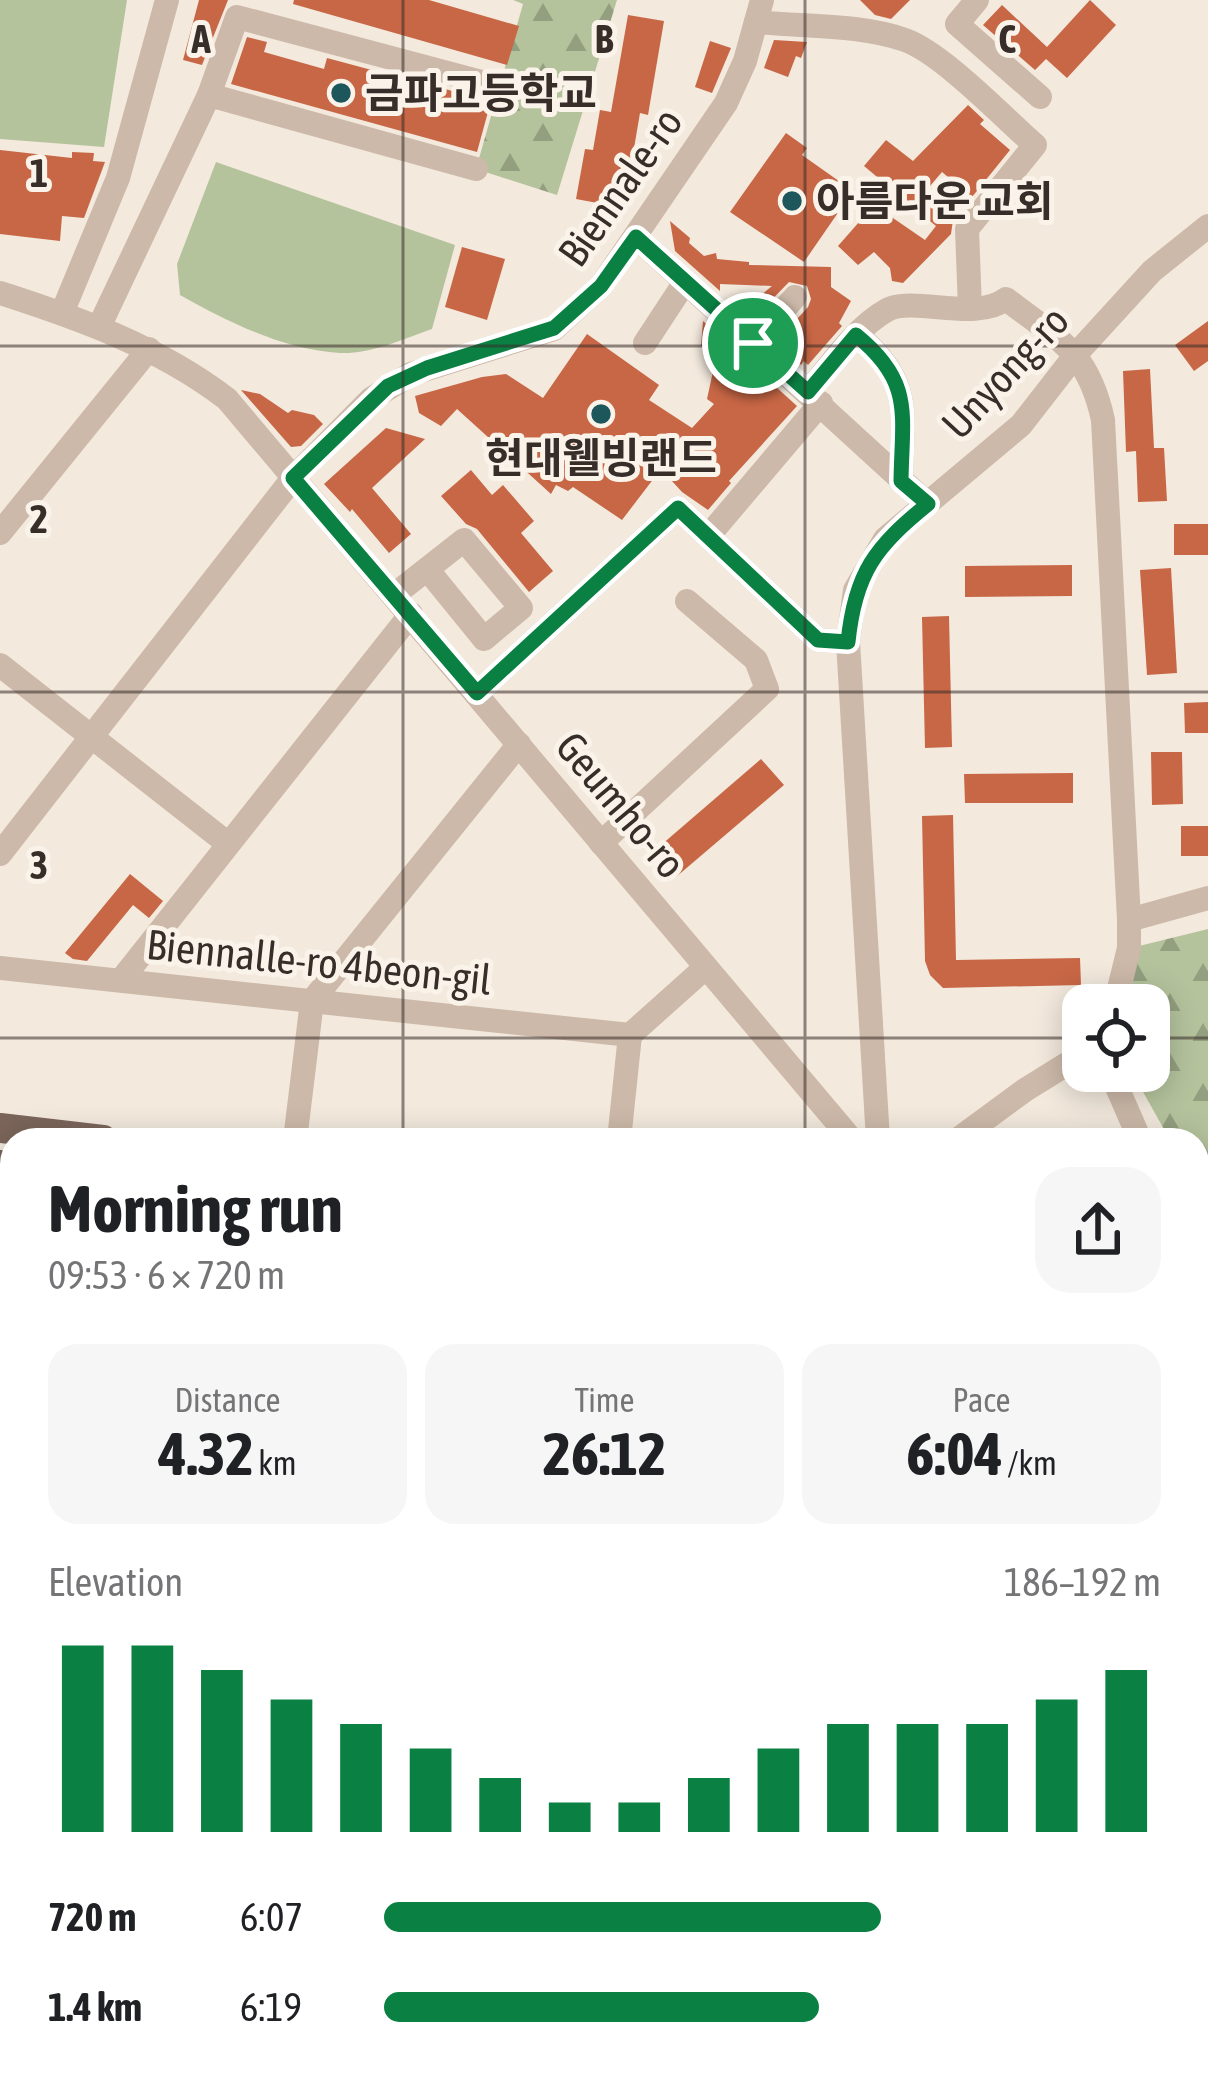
<!DOCTYPE html>
<meta charset="utf-8">
<style>
:root{--surface:#fff;--page:#f6f6f6;--text:#202124;--muted:#757577;--accent:#0b8043}
body{margin:0;font-family:"Asap Condensed","Noto Sans KR",sans-serif;background:var(--page);color:var(--text);height:100vh;display:flex;flex-direction:column;font-size:45px;white-space:nowrap}
*{box-sizing:border-box;margin:0}
p{font-size:39px;color:var(--muted)}
.icon{flex:none;width:66px;height:66px;fill:none;stroke:currentColor;stroke-width:2;stroke-linecap:round;stroke-linejoin:round}
.map{position:relative;flex:1;overflow:hidden}
.side{position:absolute;left:0px;top:1128px;width:1209px;height:951px;display:flex;flex-direction:column;background:var(--surface);border-radius:36px 36px 0 0;box-shadow:0 6px 30px #0003}
.side>*{flex:none}
.buttons{position:absolute;left:1062px;top:984px;display:grid;gap:24px}
.buttons a{display:grid;place-items:center;width:108px;height:108px;border-radius:24px;background:var(--surface);box-shadow:0 6px 30px #0003;font-size:60px}
.pin{position:absolute;display:grid;place-items:center;width:102px;height:102px;color:#fff;margin:-51px;border:6px solid #fff;border-radius:50%;box-shadow:0 3px 12px #0007}
.round{display:grid;place-items:center;flex:none;width:126px;height:126px;border-radius:36px;background:var(--page)}
.headline{display:flex;align-items:center;justify-content:space-between;height:204px;padding:0 48px}
h1{font-size:66px;font-weight:700;line-height:90px}
.figures{display:grid;grid-template-columns:repeat(3,1fr);gap:18px;height:204px;padding:12px 48px}
.figures div{display:grid;align-content:center;border-radius:30px;background:var(--page);text-align:center}
.figures b{font-size:60px;font-weight:700}
.figures small{font-size:33px;font-weight:400}
.figures p{font-size:33px}
.chart{height:336px;padding:24px 48px}
.chart p{display:flex;justify-content:space-between}
.chart svg{width:100%;height:216px;margin-top:12px;stroke:var(--accent);stroke-width:6}
ul{padding:0 48px;list-style:none;font-size:39px}
li{display:grid;grid-template-columns:192px 144px 1fr;align-items:center;height:90px}
li i{height:30px;border-radius:15px;background:var(--accent)}
.map>svg:first-child{display:block}
</style>
<div class="map">
<svg width="1208" height="2077" viewBox="0 0 1208 2077">
<defs>
<pattern id="forest-firs" width="22" height="20" patternUnits="userSpaceOnUse" patternTransform="scale(3)"><rect width="22" height="20" fill="#b5c39d"/><path d="M5 1l3.5 6h-7zM16 11l3.5 6h-7z" fill="#949f80"/></pattern>
<pattern id="park-crowns" width="20" height="18" patternUnits="userSpaceOnUse" patternTransform="scale(3)"><rect width="20" height="18" fill="#b5c39d"/><path d="M2 6a3 3 0 1 1 6 0M12 15a3 3 0 1 1 6 0" fill="none" stroke="#949f80"/></pattern>
</defs>
<rect width="100%" height="100%" fill="#f3e9dd"/>
<g fill="url(#forest-firs)">
<path d="M513,0H617L557,195L476,169L523,4Z"/>
<path d="M1208,929V1210L1197,1190V1140H1170L1133,1074L1149,1071V1005H1128L1139,946Z"/>
</g>
<path fill="url(#park-crowns)" d="M339,2067H461L490,2077H329Z"/>
<g fill="#b5c39d">
<path d="M0,0H127L104,147L0,139Z"/>
<path d="M216,162L455,245L432,329C404,339 371,354 340,353C284,350 228,322 180,295L177,264Z"/>
</g>
<g fill="#c86746">
<path d="M199,0H228L202,65L183,60Z"/>
<path d="M294,0H429L519,26L507,65L293,4Z"/>
<path d="M860,0H910L891,19L875,15Z"/>
<path d="M1090,0L1116,25L1067,78L1046,59L1035,70L983,25L1002,5L1047,47Z"/>
<path d="M628,15L664,21L648,115L640,113L632,160L623,159L614,206L576,199L585,149L593,150L600,110L611,112Z"/>
<path d="M247,37L267,42L264,52L324,69L327,58L394,76L392,84L442,98L445,89L491,101L477,152L231,84Z"/>
<path d="M774,40L807,42L801,58L796,56L788,77L764,68Z"/>
<path d="M710,41L731,48L712,93L695,87Z"/>
<path d="M968,105L984,120L980,124L1010,150L972,197L942,172L924,193L953,220L951,234L903,283L892,281L890,268L874,252L858,265L838,246L874,205L925,240L936,226L864,166L886,140L913,161Z"/>
<path d="M786,133L807,148L802,155L853,191L804,262L730,212Z"/>
<path d="M0,150L72,158V152L94,153L93,161L105,162L84,218L62,216L60,241L0,234Z"/>
<path d="M670,221L690,238L689,243L704,256L716,253L717,259L749,262V265L831,267V287L851,301L839,323L842,326L808,365L804,361L801,365L777,341L808,307L811,299L807,286L789,282L754,318L747,311L750,304L772,286L720,284V291L675,251Z"/>
<path d="M462,247L505,259L487,320L445,307Z"/>
<path d="M703,321L797,406L729,481L731,483L708,510L682,492L661,469L622,520L573,487L568,491L556,485L551,494L457,409L441,426L419,413L415,396L482,377L506,374L543,398L587,334L659,385L649,400L692,428L714,404L707,399L718,348L701,346Z"/>
<path d="M1208,321V361L1194,371L1175,345Z"/>
<path d="M1150,369L1154,448H1164L1167,501L1138,502L1136,451L1126,452L1123,371Z"/>
<path d="M241,390L260,394L288,413L292,410L314,415L323,424L301,446L291,447Z"/>
<path d="M386,428L425,439L372,488L411,534L389,553L352,509L350,512L324,484Z"/>
<path d="M471,470L492,495L503,485L534,521L521,533L553,571L529,592L477,529L466,524L441,496Z"/>
<rect x="1174" y="524" width="34" height="31"/>
<path d="M1072,565V596L965,597V566Z"/>
<path d="M1171,568L1177,673L1147,675L1140,570Z"/>
<path d="M949,616L952,747L925,748L922,617Z"/>
<path d="M1208,702V733H1185L1184,703Z"/>
<path d="M1151,752H1182L1183,804L1152,805Z"/>
<path d="M761,759L784,785L676,877L653,852Z"/>
<path d="M1073,773V803H965L964,774Z"/>
<path d="M953,815L956,960L1080,958L1081,985L943,988L930,975L925,961L922,816Z"/>
<rect x="1181" y="826" width="27" height="30"/>
<path d="M130,874L163,901L149,918L133,905L87,961L73,959L65,953Z"/>
</g>
<g fill="none" stroke-linecap="round" stroke-linejoin="round">
<g stroke="#ccb9a9" stroke-width="24">
<path d="M977,0L957,24L1040,97"/>
<path d="M756,22C804,27 860,24 905,40C942,53 1003,117 1035,145L967,229L970,309"/>
<path d="M209,95L476,169"/>
<path d="M636,237L928,504"/>
<path d="M0,293C81,319 159,347 227,399L852,1140"/>
<path d="M62,313L118,178L167,0"/>
<path d="M99,327L209,95L237,17L493,85"/>
<path d="M857,335C914,382 902,414 901,481"/>
<path d="M645,343L685,282"/>
<path d="M753,343L795,297"/>
<path d="M808,392C831,365 855,328 887,310C914,296 976,322 1006,299C1059,340 1088,351 1103,420L1129,920V948L1115,1005"/>
<path d="M0,533L149,349"/>
<path d="M710,534L821,403"/>
<path d="M394,595L464,540L521,608L484,639L427,569"/>
<path d="M0,665L227,843"/>
<path d="M477,693L678,508L818,640L848,642"/>
<path d="M601,843L767,689L756,660L687,601"/>
<path d="M0,854L293,478L371,399L411,374L554,329L601,286L726,103L745,61L762,0"/>
<path d="M1129,920L1208,898"/>
<path d="M0,968L630,1035"/>
<path d="M122,979L411,614"/>
<path d="M630,1035L705,968"/>
<path d="M1110,1071L1140,1140"/>
<path d="M295,1140L312,1001L519,744"/>
<path d="M619,1140L630,1035"/>
<path d="M878,1140L848,642L855,590L885,539L1021,425L1077,353L1152,271L1208,226"/>
<path d="M957,1140L1025,1090L1083,1054"/>
<path d="M0,1183L12,1184"/>
<path d="M1197,1219L1208,1235"/>
<path d="M0,1318L12,1319"/>
<path d="M0,1427L12,1429"/>
<path d="M0,1478L12,1480"/>
<path d="M1197,1603L1208,1606"/>
<path d="M0,1641L12,1645"/>
<path d="M1197,1807L1208,1811"/>
<path d="M0,1850L12,1854"/>
<path d="M0,1942L12,1946"/>
<path d="M1197,2054L1208,2057"/>
<path d="M618,2067L646,2077"/>
<path d="M11,2077L21,2067"/>
<path d="M301,2077L310,2067"/>
<path d="M730,2077L734,2067"/>
<path d="M1070,2077L1071,2067"/>
</g>
<g stroke="#7b655a" stroke-width="30">
<path d="M0,1128L103,1140"/>
<path d="M0,1165L12,1166"/>
<path d="M1197,1326L1208,1329"/>
<path d="M1197,1359L1208,1363"/>
</g>
<g stroke="#382e29" stroke-width="4.5" stroke-dasharray="3 9" stroke-linecap="butt">
<path d="M0,1451L12,1454"/>
<path d="M1197,1784L1208,1787"/>
</g>
</g>
<g fill="none" stroke-linecap="round" stroke-linejoin="round">
<defs>
<path id="route" d="M636,237L808,392L856,335C914,382 902,414 901,481L928,504C875,547 855,573 848,642L818,640L678,508L477,693L293,478L388,386L427,368L554,328L601,286Z"/>
</defs>
<use href="#route" stroke="#fff" stroke-width="24"/>
<use href="#route" stroke="#0b8043" stroke-width="15"/>
</g>
<path fill="none" stroke="#382e29" stroke-width="3" stroke-opacity="0.55" d="M403,0V1140M805,0V1140M0,346H1208M0,692H1208M0,1038H1083M1149,1038H1208M0,1385H12M1197,1385H1208M0,1731H12M1197,1731H1208M403,2067V2077M805,2067V2077"/>
<g fill="#1d565b" stroke="#faf3ea" stroke-width="4.5">
<circle cx="341" cy="93" r="12"/>
<circle cx="792" cy="201" r="12"/>
<circle cx="601" cy="414" r="12"/>
</g>
<g text-anchor="middle" dominant-baseline="central" stroke-width="10" stroke-linejoin="round" paint-order="stroke">
<g font-size="42" font-weight="bold" fill="#382e29" stroke="#faf3ea" text-anchor="start">
<text x="365" y="93">금파고등학교</text>
<text x="816" y="201">아름다운 교회</text>
<text x="601" y="458" text-anchor="middle">현대웰빙랜드</text>
</g>
<g font-size="42" fill="#382e29" stroke="#faf3ea">
<text transform="translate(620 187) rotate(-55)">Biennale-ro</text>
<text transform="translate(1005 372) rotate(-47)">Unyong-ro</text>
<text transform="translate(621 805) rotate(50)">Geumho-ro</text>
<text transform="translate(319 962) rotate(6)">Biennalle-ro 4beon-gil</text>
</g>
</g>
<g font-size="39" text-anchor="middle" font-weight="bold" fill="#382e29" stroke="#faf3ea" stroke-width="10" stroke-linejoin="round" paint-order="stroke">
<text x="201" y="53">A</text>
<text x="604" y="53">B</text>
<text x="1007" y="53">C</text>
<text x="39" y="187">1</text>
<text x="39" y="533">2</text>
<text x="39" y="879">3</text>
</g>
</svg>
<div class="buttons">
<a><svg class="icon" aria-label="locate" viewBox="0 0 24 24"><circle cx="12" cy="12" r="6"/><path d="M12 2v4M12 18v4M2 12h4M18 12h4"/></svg></a>
</div>
<div class="pin" style="left:753px;top:343px;background:#1e9e55"><svg class="icon" aria-label="arrive" viewBox="0 0 24 24"><path d="M6 21V4h12l-3 4 3 4H6"/></svg></div>
<section class="side">
<div class="headline"><div><h1>Morning run</h1><p>09:53 · 6 × 720 m</p></div><a class="round"><svg class="icon" aria-label="share" viewBox="0 0 24 24"><path d="M12 15V3M7 8l5-5 5 5M5 13v7h14v-7"/></svg></a></div>
<div class="figures">
<div><p>Distance</p><b>4.32<small> km</small></b></div>
<div><p>Time</p><b>26:12</b></div>
<div><p>Pace</p><b>6:04<small> /km</small></b></div>
</div>
<div class="chart"><p><span>Elevation</span>186–192 m</p>
<svg viewBox="0 0 160 44" preserveAspectRatio="none"><path d="M5 44V6M15 44V6M25 44V11M35 44V17M45 44V22M55 44V27M65 44V33M75 44V38M85 44V38M95 44V33M105 44V27M115 44V22M125 44V22M135 44V22M145 44V17M155 44V11"/></svg>
</div>
<ul>
<li><b>720 m</b>6:07<i style="width:64%"></i></li>
<li><b>1.4 km</b>6:19<i style="width:56%"></i></li>
</ul>
</section>
</div>
